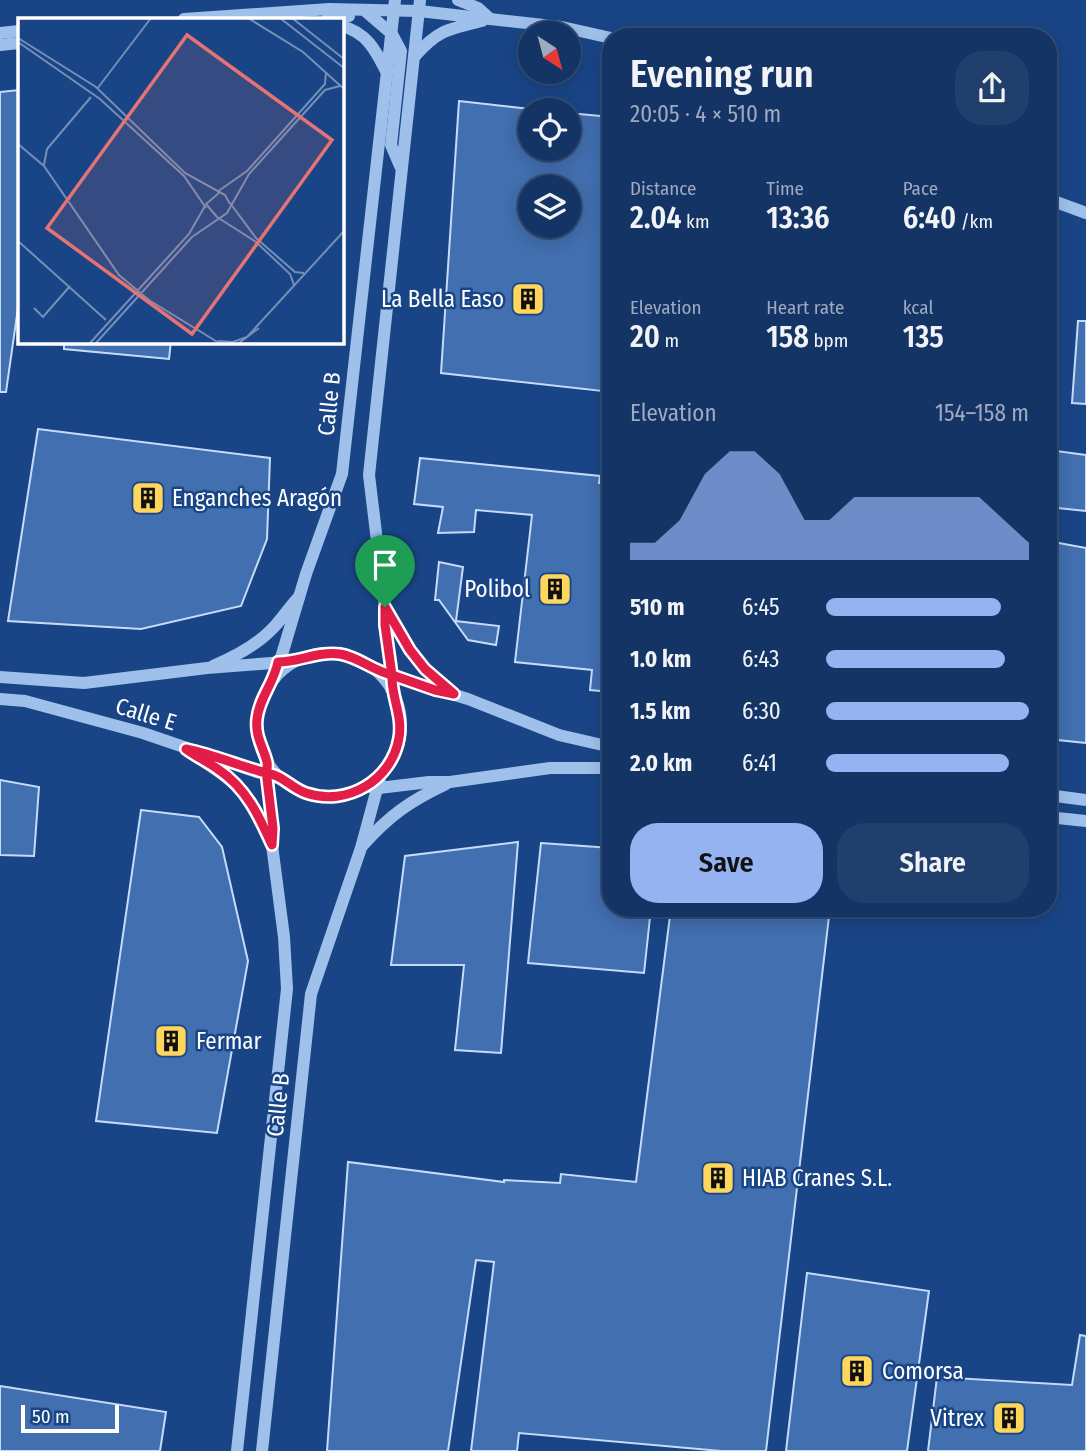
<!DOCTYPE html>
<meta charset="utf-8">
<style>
:root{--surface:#133464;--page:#203f6d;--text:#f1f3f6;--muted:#9daabf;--line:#324f78;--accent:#95b2f1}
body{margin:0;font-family:"Fira Sans Condensed",sans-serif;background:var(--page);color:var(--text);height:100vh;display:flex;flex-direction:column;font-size:26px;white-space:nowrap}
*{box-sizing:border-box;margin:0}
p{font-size:23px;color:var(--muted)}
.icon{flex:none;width:38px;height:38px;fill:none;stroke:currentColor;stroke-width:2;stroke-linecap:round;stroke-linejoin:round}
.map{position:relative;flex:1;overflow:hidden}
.panel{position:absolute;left:602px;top:28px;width:455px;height:889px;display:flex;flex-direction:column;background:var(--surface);border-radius:28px;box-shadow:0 4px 18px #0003,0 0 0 2px var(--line)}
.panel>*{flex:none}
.needle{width:46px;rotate:144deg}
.controls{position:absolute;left:518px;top:21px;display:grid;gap:14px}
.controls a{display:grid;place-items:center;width:63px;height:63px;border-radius:50%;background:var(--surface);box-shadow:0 4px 18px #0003,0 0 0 2px var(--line);font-size:35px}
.scale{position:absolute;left:21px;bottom:18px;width:98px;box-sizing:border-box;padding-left:7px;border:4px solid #fff;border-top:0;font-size:19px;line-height:24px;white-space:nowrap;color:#fff;-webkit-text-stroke:5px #194586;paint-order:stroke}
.pin{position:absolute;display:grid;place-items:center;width:60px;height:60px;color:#fff;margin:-72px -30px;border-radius:50% 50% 50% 0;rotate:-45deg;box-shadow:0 0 7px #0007}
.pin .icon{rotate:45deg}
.round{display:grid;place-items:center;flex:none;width:74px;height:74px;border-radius:28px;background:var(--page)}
.overview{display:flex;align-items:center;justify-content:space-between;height:119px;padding:0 28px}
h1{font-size:38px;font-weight:600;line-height:52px}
.stats{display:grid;grid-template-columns:repeat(3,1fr);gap:10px;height:119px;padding:7px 28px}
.stats div{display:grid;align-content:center}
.stats b{font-size:30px;font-weight:600}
.stats small{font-size:19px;font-weight:400}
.stats p{font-size:19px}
.chart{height:196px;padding:14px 28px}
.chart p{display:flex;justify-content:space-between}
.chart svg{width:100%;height:126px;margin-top:7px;fill:var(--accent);opacity:.7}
.cta{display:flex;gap:14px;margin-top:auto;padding:14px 28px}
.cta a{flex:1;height:80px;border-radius:28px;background:var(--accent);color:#111;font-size:28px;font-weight:600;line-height:80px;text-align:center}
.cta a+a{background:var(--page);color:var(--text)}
ul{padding:0 28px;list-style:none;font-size:23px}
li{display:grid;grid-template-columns:112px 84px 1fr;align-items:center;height:52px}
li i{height:18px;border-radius:9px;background:var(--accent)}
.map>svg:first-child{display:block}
</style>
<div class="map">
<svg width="1086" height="1451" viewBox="0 0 1086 1451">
<rect width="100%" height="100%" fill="#194586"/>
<g fill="#426fb0" stroke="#c6dbf9" stroke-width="2" fill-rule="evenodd">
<path d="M19,90V301L6,392H0V92Z"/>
<path d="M459,101L530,109V149H569V113L611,117V392L441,373ZM530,187H569V226H530Z"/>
<path d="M1078,321H1086V404L1072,403Z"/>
<path d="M64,341H171L169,359L64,349Z"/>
<path d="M38,429L270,458L267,539L241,606L141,629L8,621Z"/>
<path d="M1049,450L1086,455V511L1048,507Z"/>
<path d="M420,458L600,476L599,483L611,485V692L590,690L592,670L515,662L532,515L476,510L474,532L438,533L443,507L414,504Z"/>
<path d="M1048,541L1086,548V743L1048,739Z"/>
<path d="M439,562L463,567L456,621L499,626L496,645L468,640L439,600H435Z"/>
<path d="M0,780L39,787L34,856L0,855Z"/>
<path d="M141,810L199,817L222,847L248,961L217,1133L96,1121Z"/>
<path d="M518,842L501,1053L455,1050L464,965H391L405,856Z"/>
<path d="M541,843L611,848V908H651L644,973L528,963Z"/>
<path d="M671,908H830L766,1451H721L519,1433L517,1451H471L494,1262L476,1260L448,1451H327L348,1162L504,1182V1180L560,1183L561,1174L636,1182Z"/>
<path d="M807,1273L929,1291L907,1451H786Z"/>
<path d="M1080,1335L1086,1336V1451H928L937,1377L1072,1385Z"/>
<path d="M0,1386L166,1412L160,1451H0Z"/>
</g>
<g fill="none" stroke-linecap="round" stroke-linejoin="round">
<g stroke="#a0c0ec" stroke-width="12">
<path d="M458,0L478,8L490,19"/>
<path d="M364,10L392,34L401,51L391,145L400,166"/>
<path d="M184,19L329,9L419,11L562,27L611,38"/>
<path d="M327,19L349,16"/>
<path d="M341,26C367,32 376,51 387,73"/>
<path d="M0,33L19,31"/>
<path d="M0,45L19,43"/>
<path d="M414,57C438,30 448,29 482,21"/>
<path d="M1048,199L1086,213"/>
<path d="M385,608L410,651L425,669L454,694"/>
<circle cx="329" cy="725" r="72"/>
<path d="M213,666C234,657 254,647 270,631C281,621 288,608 299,597"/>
<path d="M387,674L468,699L559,735L611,747"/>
<path d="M0,677L84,683L207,668L285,662"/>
<path d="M275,678L306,574L342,474L395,0"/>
<path d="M391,689C393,662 385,635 385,607L369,475L420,0"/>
<path d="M0,699L25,701L143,733L257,772L272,775"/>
<path d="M195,756C239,783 249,794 271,842"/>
<path d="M371,787L379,788L429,782H450L550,768H611"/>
<path d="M1048,795L1086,800"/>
<path d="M1048,817L1086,821"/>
<path d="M363,845C390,815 410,801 446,784"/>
<path d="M237,1451L287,989L284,937L272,845L267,763"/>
<path d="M262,1451L311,994L361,848L381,774"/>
</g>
</g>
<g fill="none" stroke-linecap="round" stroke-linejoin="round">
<defs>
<path id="route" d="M385,607V625L392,675C373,671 359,657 340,654C318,651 299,662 278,662C274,683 259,698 257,719C255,737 263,746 267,762C268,767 266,774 267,779L273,828L272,845C259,816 246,788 219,770C208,762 197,757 186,749C216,755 244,768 274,775C284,778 294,789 306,793C347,807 392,780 399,738C403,715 391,697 392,675L435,690L454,694L425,669L410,650L385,607"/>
</defs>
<use href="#route" stroke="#fff" stroke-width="14"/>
<use href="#route" stroke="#e11d48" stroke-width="9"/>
</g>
<defs>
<symbol id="building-square" viewBox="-11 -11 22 22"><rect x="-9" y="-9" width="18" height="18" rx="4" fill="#ffd65c" stroke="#194586"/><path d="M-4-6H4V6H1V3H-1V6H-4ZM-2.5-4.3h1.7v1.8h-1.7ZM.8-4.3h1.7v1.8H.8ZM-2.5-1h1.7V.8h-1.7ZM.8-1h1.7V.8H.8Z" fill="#111"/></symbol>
</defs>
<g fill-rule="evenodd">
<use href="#building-square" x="509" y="280" width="38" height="38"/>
<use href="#building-square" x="129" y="479" width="38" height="38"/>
<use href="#building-square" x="536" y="570" width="38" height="38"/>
<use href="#building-square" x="152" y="1022" width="38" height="38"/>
<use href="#building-square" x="699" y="1159" width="38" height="38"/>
<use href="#building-square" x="838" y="1352" width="38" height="38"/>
<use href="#building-square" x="990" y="1399" width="38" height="38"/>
</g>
<g text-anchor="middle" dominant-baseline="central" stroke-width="5" stroke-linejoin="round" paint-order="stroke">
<g font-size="23" fill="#fff" stroke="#194586" text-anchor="start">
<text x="504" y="299" text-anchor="end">La Bella Easo</text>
<text x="172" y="498">Enganches Aragón</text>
<text x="530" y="589" text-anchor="end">Polibol</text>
<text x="196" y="1041">Fermar</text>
<text x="742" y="1178">HIAB Cranes S.L.</text>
<text x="882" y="1371">Comorsa</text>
<text x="984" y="1418" text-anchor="end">Vitrex</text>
</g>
<g font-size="23" fill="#fff" stroke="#194586">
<text transform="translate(329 404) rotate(-84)">Calle B</text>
<text transform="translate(146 714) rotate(17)">Calle E</text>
<text transform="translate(278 1105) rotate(-84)">Calle B</text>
</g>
</g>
<g transform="translate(18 18)">
<rect width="326" height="326" fill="#194586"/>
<path fill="none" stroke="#758fb6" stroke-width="2" d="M230,0L285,34L326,71M262,0L326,50M274,0L326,41M0,20L78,69L167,155L207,177L212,186M0,24L82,81L166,158L188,190M79,71L133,0M0,126L26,148L101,257L131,282L201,325M26,147L29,131L73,79M199,174L229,153L307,66L308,54M212,185L238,220L277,254L286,255M199,199L238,224L272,256L276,267M199,199L188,186L201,175M0,223L88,302M16,290L25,299L52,268M200,323L215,324L229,319L326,213M72,325L171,216L187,188M78,325L174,219L209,195L231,156L307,72L322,68M221,325L241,310"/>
<path fill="#e47373" fill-opacity="0.15" stroke="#e47373" stroke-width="3.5" d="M169,17L314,122L174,316L29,210Z"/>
<rect width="326" height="326" fill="none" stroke="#fff" stroke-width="3.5"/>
</g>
</svg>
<div class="controls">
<a><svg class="needle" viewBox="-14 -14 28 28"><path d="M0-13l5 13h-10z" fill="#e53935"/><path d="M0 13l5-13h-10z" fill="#9daabf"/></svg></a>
<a><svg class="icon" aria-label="locate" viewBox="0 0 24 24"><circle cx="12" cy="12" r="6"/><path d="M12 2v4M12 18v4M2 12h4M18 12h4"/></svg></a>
<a><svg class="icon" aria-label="layers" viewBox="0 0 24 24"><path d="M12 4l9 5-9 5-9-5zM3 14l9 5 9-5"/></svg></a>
</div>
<div class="scale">50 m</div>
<div class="pin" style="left:385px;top:607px;background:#1e9e55"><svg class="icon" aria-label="arrive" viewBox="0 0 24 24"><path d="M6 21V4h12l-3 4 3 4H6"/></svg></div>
<section class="panel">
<div class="overview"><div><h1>Evening run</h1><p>20:05 · 4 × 510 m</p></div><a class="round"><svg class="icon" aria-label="share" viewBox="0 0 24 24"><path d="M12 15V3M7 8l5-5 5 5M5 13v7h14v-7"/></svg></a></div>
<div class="stats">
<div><p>Distance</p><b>2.04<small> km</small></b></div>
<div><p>Time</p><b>13:36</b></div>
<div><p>Pace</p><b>6:40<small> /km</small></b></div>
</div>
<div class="stats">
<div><p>Elevation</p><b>20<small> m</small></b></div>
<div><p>Heart rate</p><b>158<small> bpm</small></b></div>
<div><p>kcal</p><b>135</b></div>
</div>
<div class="chart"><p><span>Elevation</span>154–158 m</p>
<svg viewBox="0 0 160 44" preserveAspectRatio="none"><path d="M0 44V38L10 38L20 30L30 14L40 6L50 6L60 14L70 30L80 30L90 22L100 22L110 22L120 22L130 22L140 22L150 30L160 38V44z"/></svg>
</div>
<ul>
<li><b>510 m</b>6:45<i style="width:86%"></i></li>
<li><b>1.0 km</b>6:43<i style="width:88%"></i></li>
<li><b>1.5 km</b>6:30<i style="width:100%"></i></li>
<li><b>2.0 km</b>6:41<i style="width:90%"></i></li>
</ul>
<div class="cta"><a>Save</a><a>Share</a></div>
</section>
</div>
